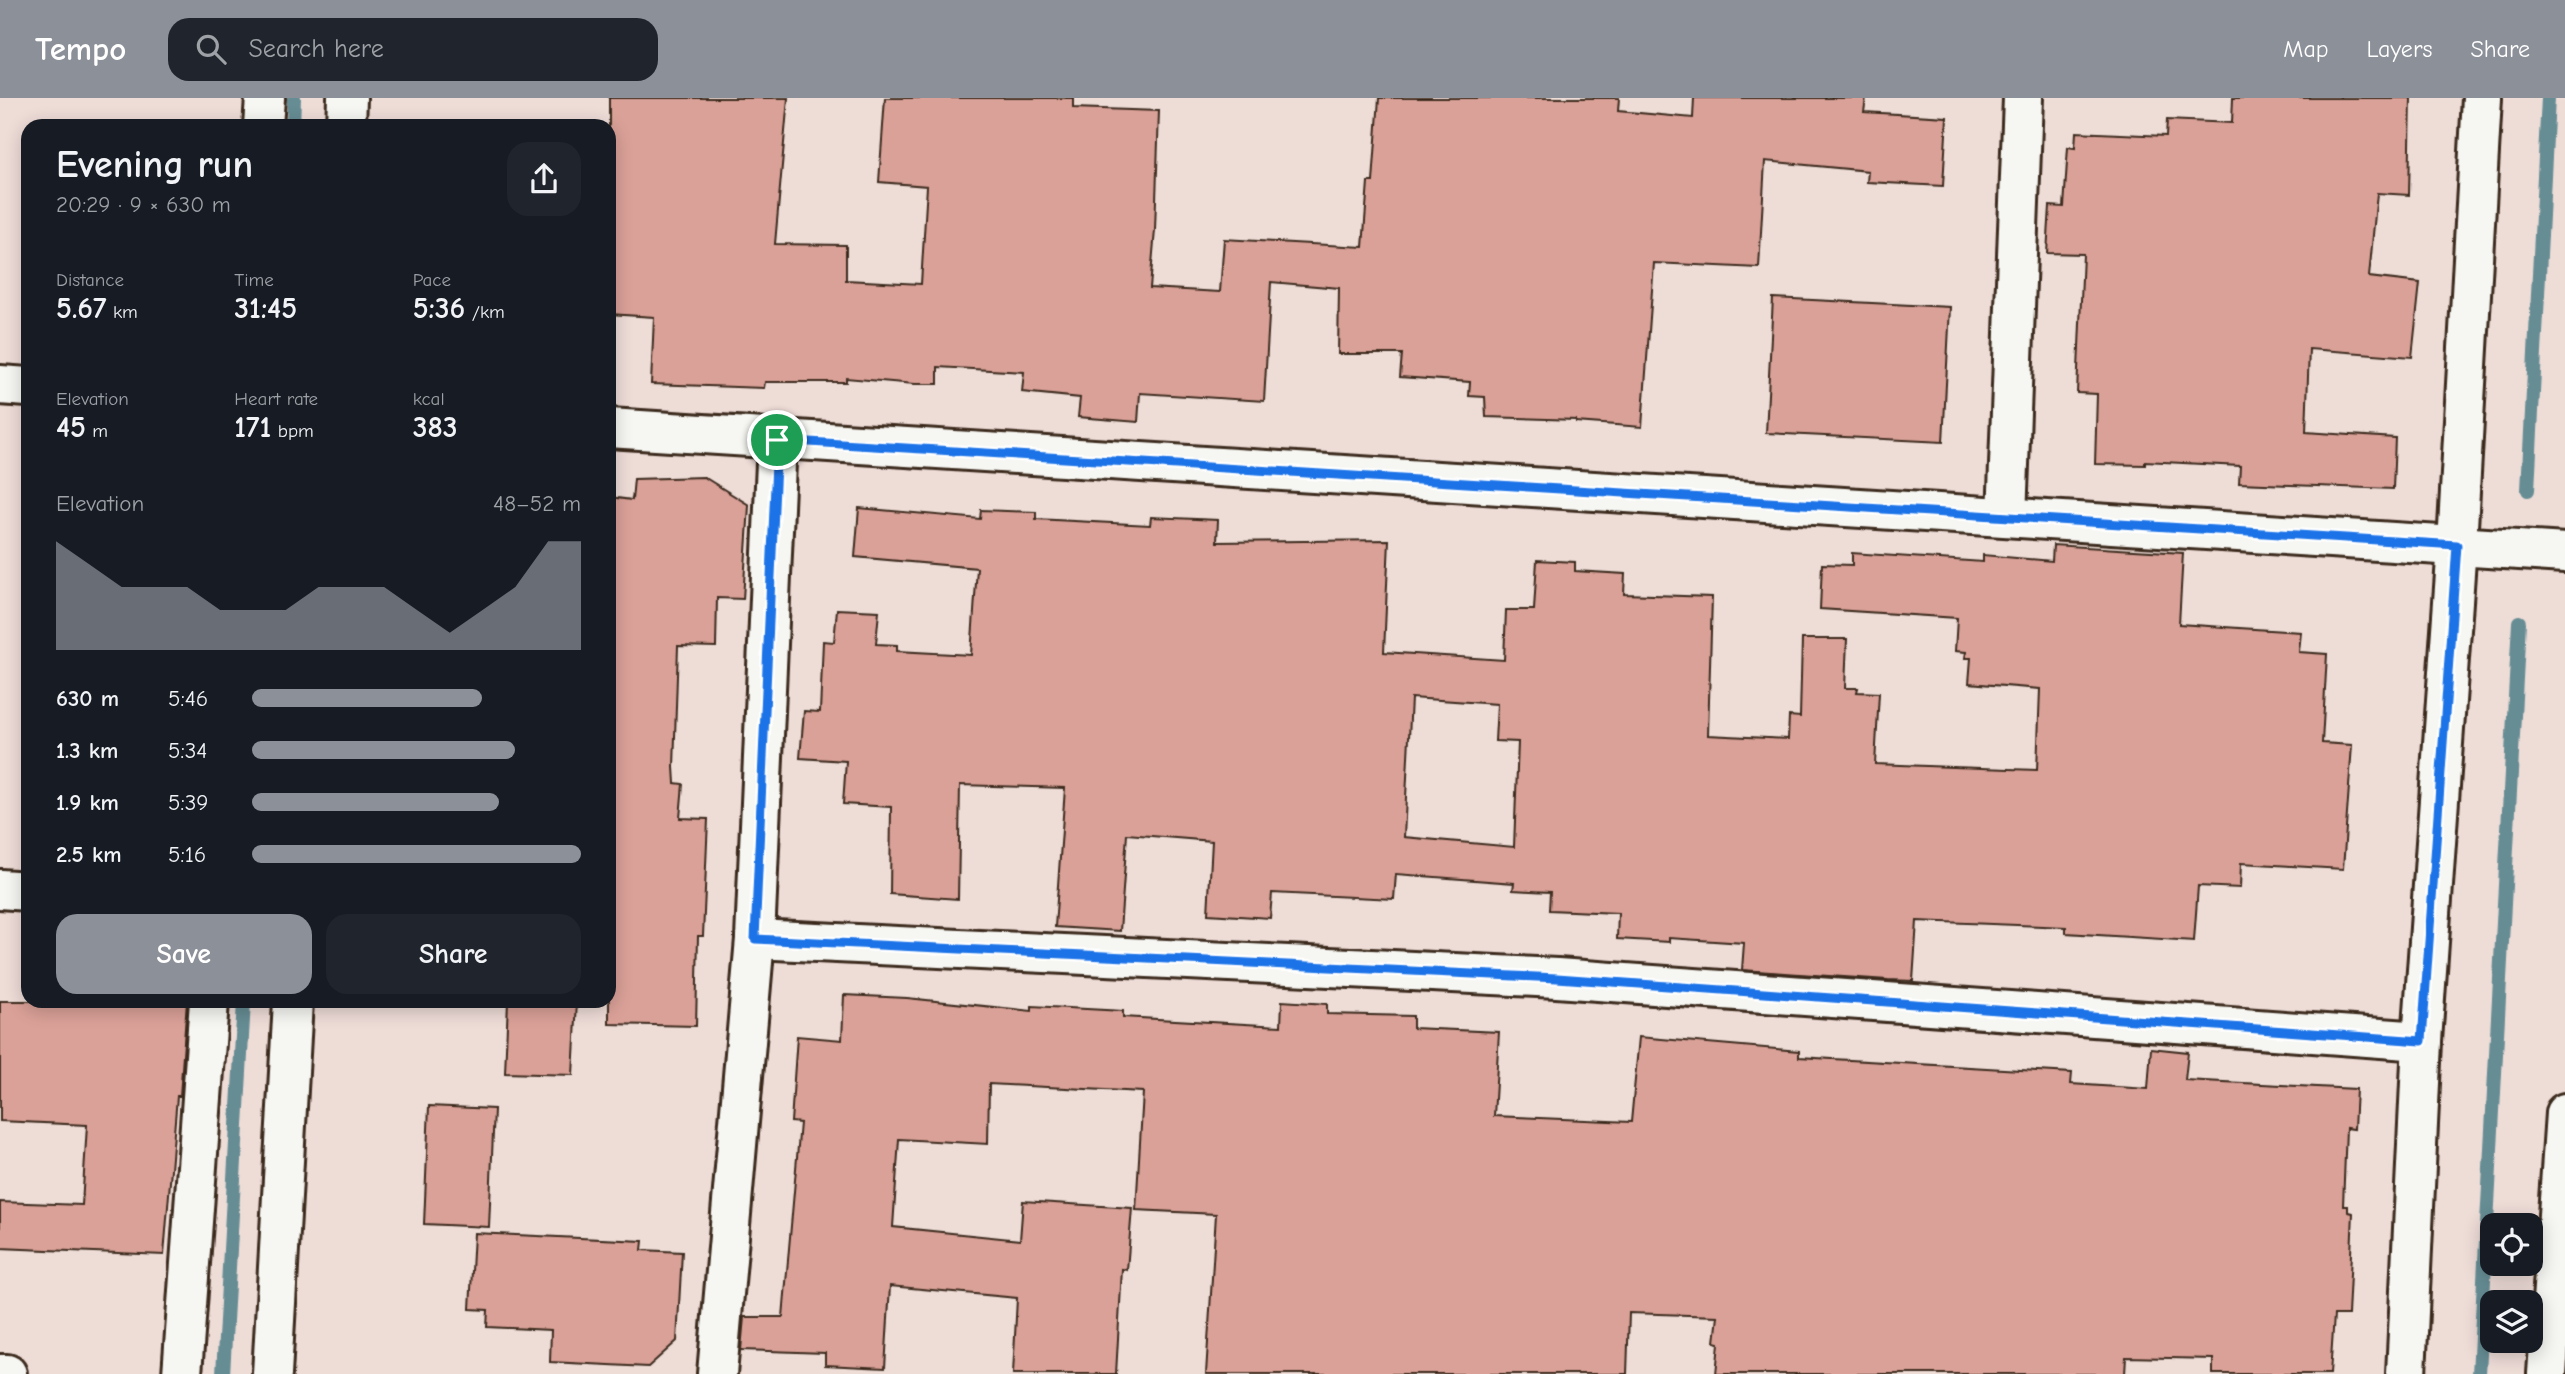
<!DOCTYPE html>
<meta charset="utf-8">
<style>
:root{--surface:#171b24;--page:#20242c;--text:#f1f3f6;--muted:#9ea1a6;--accent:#8c9099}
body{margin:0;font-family:"Comic Neue",sans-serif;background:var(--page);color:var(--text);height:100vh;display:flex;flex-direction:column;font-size:26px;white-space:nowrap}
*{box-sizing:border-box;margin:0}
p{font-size:23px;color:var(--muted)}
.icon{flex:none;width:38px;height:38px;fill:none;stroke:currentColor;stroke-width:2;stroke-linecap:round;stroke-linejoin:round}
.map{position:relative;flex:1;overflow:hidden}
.sheet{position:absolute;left:21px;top:21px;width:595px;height:889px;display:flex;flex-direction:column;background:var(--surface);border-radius:21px;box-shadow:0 4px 18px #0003}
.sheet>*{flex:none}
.controls{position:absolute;left:2480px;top:1115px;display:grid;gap:14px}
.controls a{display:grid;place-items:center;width:63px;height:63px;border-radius:14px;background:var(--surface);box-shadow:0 4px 18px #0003;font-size:35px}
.pin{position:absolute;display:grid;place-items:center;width:60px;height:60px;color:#fff;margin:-30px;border:4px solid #fff;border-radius:50%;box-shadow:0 2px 7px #0007}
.round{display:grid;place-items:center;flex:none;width:74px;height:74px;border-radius:21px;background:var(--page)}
.head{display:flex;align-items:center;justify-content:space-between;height:119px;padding:0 35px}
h1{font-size:38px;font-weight:600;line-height:52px}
.figures{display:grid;grid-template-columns:repeat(3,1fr);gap:10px;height:119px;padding:7px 35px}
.figures div{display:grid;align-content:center}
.figures b{font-size:30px;font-weight:600}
.figures small{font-size:19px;font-weight:400}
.figures p{font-size:19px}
.chart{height:196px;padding:14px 35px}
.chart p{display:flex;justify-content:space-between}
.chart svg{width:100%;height:126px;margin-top:7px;fill:var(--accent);opacity:.7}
.cta{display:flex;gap:14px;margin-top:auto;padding:14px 35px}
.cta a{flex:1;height:80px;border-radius:21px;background:var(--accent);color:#fff;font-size:28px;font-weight:600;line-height:80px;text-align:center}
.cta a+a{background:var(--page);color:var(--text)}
ul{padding:0 35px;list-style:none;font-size:23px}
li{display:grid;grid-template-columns:112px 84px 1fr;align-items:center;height:52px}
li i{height:18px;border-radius:9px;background:var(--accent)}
header{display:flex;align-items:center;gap:42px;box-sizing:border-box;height:98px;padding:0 35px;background:var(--accent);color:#fff}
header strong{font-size:33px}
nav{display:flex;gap:38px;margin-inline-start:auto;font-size:24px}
.search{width:490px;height:63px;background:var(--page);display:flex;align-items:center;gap:18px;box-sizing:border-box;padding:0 24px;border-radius:21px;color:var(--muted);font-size:26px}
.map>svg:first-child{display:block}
</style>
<header>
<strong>Tempo</strong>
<div class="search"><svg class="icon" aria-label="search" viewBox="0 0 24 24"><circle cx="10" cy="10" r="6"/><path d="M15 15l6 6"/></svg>Search here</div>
<nav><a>Map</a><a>Layers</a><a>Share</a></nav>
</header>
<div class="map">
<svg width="2565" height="1276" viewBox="0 0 2565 1276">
<rect width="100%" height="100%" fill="#eedcd7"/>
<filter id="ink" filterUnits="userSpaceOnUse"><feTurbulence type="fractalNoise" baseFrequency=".0143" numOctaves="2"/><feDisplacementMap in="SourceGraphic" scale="14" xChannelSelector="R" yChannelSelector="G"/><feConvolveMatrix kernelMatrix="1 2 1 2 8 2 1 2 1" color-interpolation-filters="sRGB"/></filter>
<g filter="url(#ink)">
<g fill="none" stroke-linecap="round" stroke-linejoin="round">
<g stroke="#668d94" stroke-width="14">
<path d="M293,28L294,0"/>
<path d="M2528,392L2548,0"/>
<path d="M223,1276L244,903"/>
<path d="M2479,1276L2519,524"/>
</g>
</g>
<g fill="#daa198" stroke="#3b2a1e" stroke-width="2" fill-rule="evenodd">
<path d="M609,0H788L775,146L846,147V182L921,186L927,88L879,84L885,0H1073V10L1159,13L1155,132L1150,190L1220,194L1224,141L1363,149L1368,84H1373L1379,0H1619L1618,13L1693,20L1694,0H1866L1864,14L1947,19L1943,88L1867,84L1868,73L1765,63L1759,170L1654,165L1642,329L1576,324V322L1486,319L1485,299L1469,298L1470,284L1400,279L1402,256H1338L1339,190L1271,184L1264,303L1140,295L1138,324L1078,319L1080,300L1022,294L1024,274L938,269V286H915L846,280V284H765L764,290L651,286L654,219L609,216Z"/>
<path d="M2233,0H2411L2409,97L2377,95L2369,179L2420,185L2412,259L2309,251L2306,334L2395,340L2393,391L2239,385L2240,368L2145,363V367L2095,366L2097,296L2077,295L2083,156L2047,155L2050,108L2064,109L2068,49L2075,50L2076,34L2166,38L2167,22L2232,25Z"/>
<path d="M1773,200L1950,209L1943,344L1766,335Z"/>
<path d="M704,379L749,407L743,501L717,500L716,549L678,548L674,669L675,685L683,686L680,720L708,721L703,838H698L696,928L609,926V399L632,402L634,381Z"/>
<path d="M859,410L980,421L981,412L1036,414V421L1150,427L1151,419L1218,422L1217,444L1389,442L1384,554L1504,562L1506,512H1534L1537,462L1575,464V473L1625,476L1624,496L1712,499L1708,637L1788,641L1789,618L1800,619L1802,541H1847L1845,590H1858L1857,594L1879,595L1875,666L1953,669L2037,672L2040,591L1969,585L1971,560H1965L1966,554L1955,553L1957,520L1820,511L1822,466L1852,467V455L1983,464V457L2052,463L2053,447L2183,455L2179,526L2301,534L2299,554L2327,556L2322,645L2352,647L2343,771L2241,765L2240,790L2198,788L2194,843L2066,835V829L1917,823L1913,883L1888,882L1742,872L1744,845L1669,840V844L1617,841L1618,815L1549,812L1550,794L1513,792L1514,785L1396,776L1394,801L1272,795L1270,820L1208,816L1212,743L1127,736L1120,833L1055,829L1065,690L960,687L958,801L890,796L891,709L843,706L846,663L800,660L804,613L820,614L823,543L834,544L837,511L879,513L876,546L897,547V553L971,557L977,470L855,459ZM1411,600L1497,606L1495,643L1518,644L1514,749L1404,739Z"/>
<path d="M844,897L907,900L1032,913V908L1123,913V919L1281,928L1282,903L1327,906V916L1413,918V930L1499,934L1494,1018L1631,1024L1639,939L1799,953V959L2072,975L2071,986L2148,991L2151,950L2188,954L2185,982L2356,991L2354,1031L2346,1030L2343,1108H2348V1114L2353,1115L2348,1217H2334L2330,1276H2213V1261L2126,1259L2125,1276H1716L1719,1245L1715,1244L1718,1218L1629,1215L1627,1276H1206L1216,1116L1136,1112L1143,994L989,986L988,1046L899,1041L893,1129L1020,1142L1023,1103L1132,1110L1127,1172L1122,1171L1116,1276H1013L1017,1200L890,1188L885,1270L825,1267V1255L741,1252L744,1219H783L800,1025L791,1024L797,938L842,942Z"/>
<path d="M0,903H187L180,998H177L164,1157L0,1150V1104L82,1107L87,1027L0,1023Z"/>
<path d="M508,903H577L573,977L505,975Z"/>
<path d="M429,1008L494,1011L489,1129L424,1126Z"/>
<path d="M474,1135L643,1143L642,1152L682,1154L677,1243L648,1269L550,1264L551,1232L487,1229L488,1212L470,1211Z"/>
</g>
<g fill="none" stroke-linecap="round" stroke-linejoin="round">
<defs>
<g id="street">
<path d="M0,287L28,289"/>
<path d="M609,330L2565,455"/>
<path d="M2007,419L2023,0"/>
<path d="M0,791L28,793"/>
<path d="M755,841L1557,880L2422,943"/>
<path d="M0,1276H7"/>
<path d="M717,1276L755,841L777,342"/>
</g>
<g id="secondary">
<path d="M263,28L265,0"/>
<path d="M346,28L347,0"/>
<path d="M182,1276L209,903"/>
<path d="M272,1276L293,903"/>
<path d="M2406,1276L2422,943L2457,447L2482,0"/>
<path d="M2547,1276L2565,1015"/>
</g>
</defs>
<use href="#street" stroke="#3b2a1e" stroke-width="44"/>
<use href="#secondary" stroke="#3b2a1e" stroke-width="44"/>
<use href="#street" stroke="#f6f6f2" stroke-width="38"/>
<use href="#secondary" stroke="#f6f6f2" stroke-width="38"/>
</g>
</g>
<g fill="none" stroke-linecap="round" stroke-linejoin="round" filter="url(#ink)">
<defs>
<path id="route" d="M777,342L2457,447L2422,943L1557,880L755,841Z"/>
</defs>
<use href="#route" stroke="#fff" stroke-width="14"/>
<use href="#route" stroke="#1a73e8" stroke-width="9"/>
</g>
</svg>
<div class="controls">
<a><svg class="icon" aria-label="locate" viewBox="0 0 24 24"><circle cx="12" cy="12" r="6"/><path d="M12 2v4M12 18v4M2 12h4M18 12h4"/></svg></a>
<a><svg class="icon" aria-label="layers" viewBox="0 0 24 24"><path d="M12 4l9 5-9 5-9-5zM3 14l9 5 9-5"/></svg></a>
</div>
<div class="pin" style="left:777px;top:342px;background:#1e9e55"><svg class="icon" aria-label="arrive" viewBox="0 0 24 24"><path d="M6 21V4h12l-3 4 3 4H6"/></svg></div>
<section class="sheet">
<div class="head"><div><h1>Evening run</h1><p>20:29 · 9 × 630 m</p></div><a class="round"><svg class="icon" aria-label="share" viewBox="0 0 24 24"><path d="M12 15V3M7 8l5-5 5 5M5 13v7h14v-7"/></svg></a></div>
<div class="figures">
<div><p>Distance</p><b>5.67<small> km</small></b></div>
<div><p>Time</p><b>31:45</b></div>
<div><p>Pace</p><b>5:36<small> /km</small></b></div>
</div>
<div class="figures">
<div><p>Elevation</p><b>45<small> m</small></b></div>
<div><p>Heart rate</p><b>171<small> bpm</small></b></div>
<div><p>kcal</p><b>383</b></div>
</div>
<div class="chart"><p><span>Elevation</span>48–52 m</p>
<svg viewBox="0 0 160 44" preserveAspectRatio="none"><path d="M0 44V6L10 14L20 22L30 22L40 22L50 30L60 30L70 30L80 22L90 22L100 22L110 30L120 38L130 30L140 22L150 6L160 6V44z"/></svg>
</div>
<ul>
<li><b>630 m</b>5:46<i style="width:70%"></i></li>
<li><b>1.3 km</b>5:34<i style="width:80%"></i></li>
<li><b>1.9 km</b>5:39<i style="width:75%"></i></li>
<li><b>2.5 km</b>5:16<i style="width:100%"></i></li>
</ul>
<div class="cta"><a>Save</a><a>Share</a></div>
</section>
</div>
